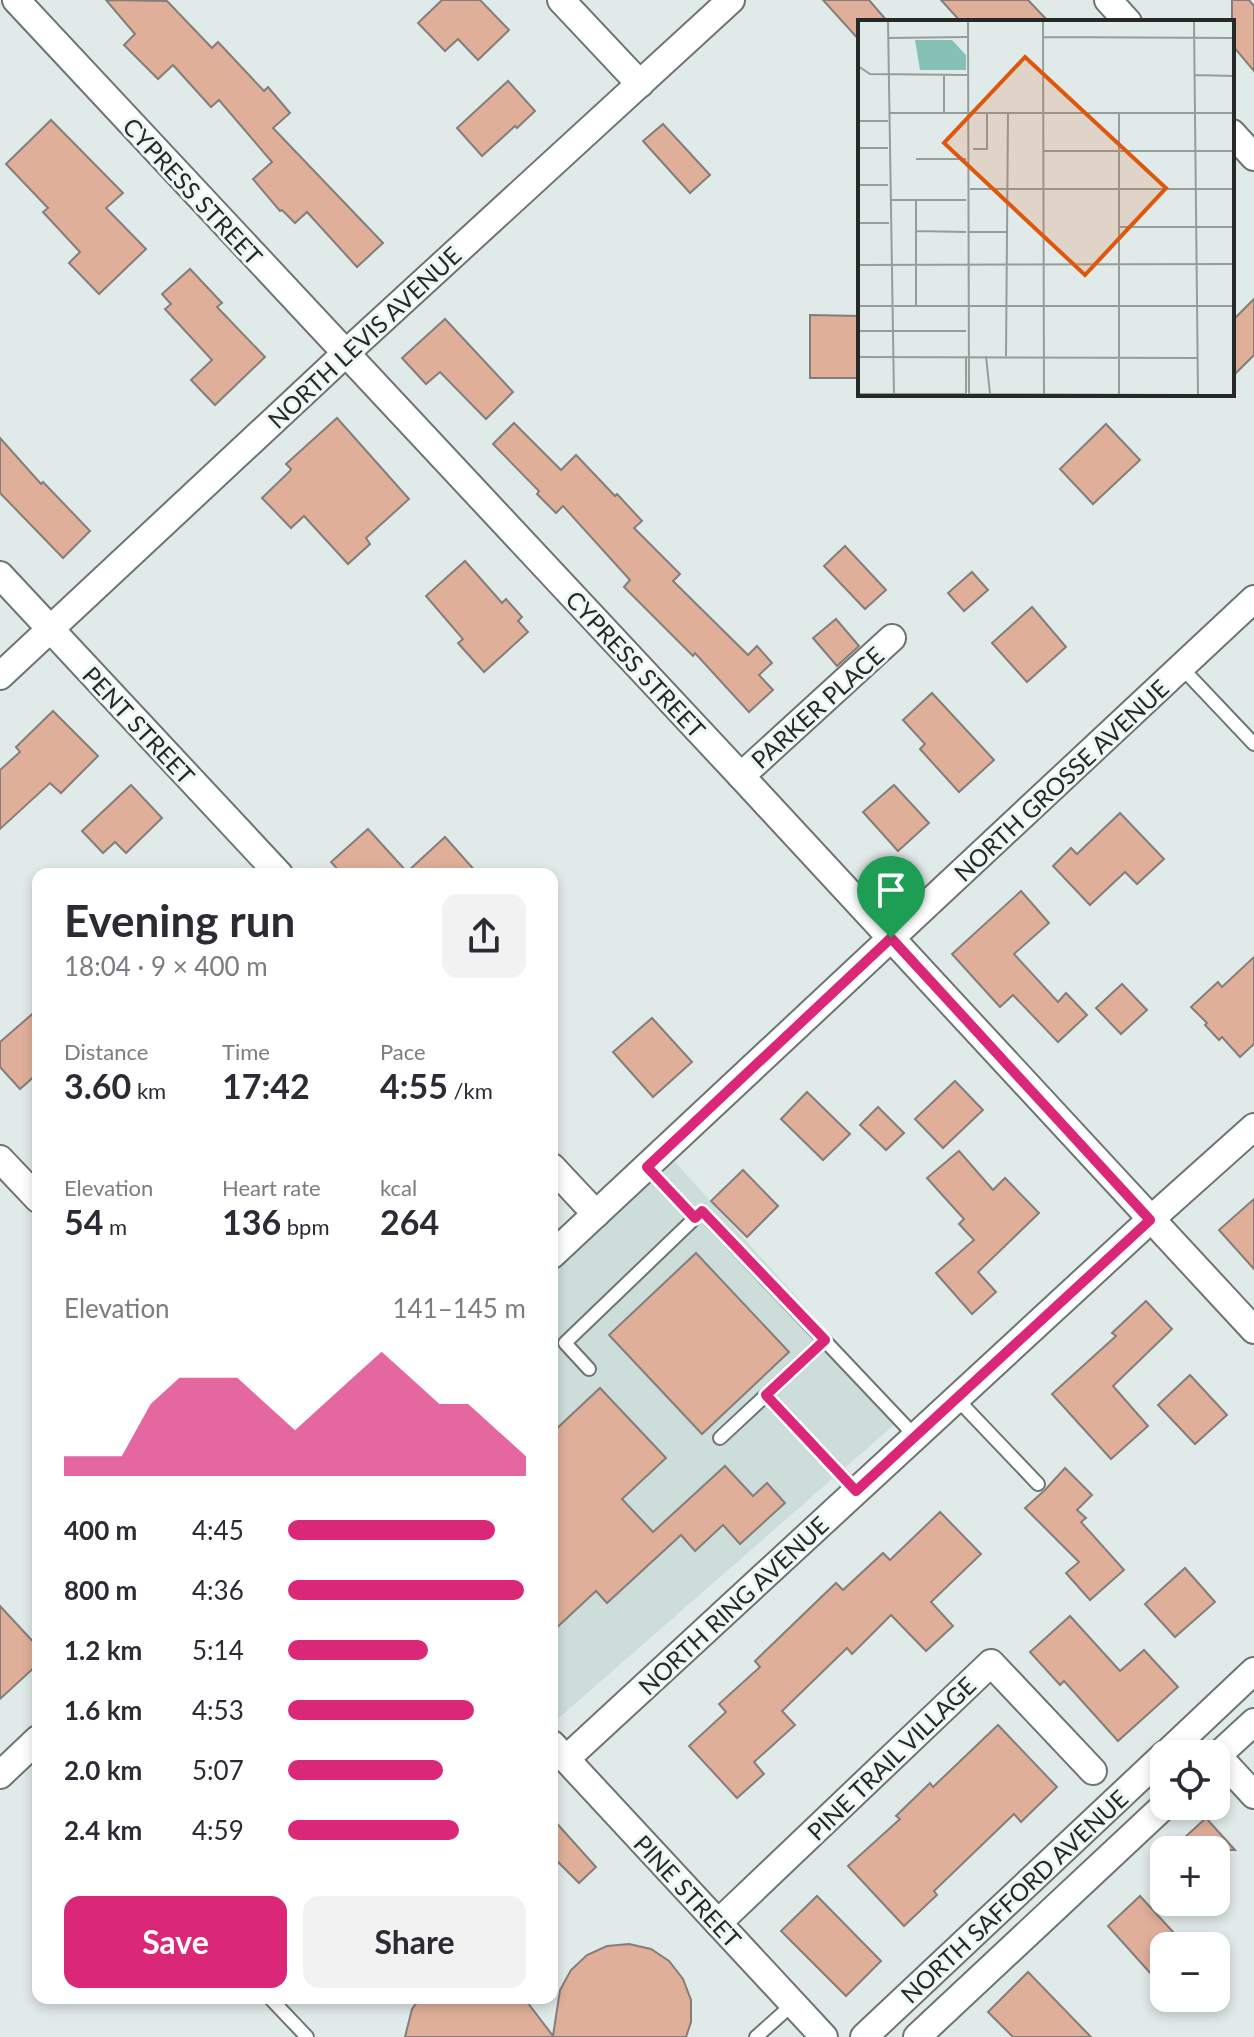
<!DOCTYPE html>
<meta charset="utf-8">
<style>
:root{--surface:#fff;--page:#f2f2f3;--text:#2b2b33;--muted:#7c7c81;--accent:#db2777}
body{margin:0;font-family:Lato,sans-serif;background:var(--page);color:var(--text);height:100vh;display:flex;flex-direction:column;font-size:30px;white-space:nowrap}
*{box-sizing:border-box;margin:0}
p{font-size:26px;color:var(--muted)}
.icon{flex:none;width:44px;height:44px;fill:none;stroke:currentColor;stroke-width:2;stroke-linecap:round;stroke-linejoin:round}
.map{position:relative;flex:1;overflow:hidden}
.side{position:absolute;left:32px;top:868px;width:526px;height:1136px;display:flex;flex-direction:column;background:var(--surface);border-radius:16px;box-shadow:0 4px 12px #0003}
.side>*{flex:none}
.controls{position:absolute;left:1150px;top:1740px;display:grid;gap:16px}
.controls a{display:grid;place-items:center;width:80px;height:80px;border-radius:16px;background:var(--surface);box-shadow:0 4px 12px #0003;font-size:40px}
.pin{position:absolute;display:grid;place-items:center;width:68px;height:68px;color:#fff;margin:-82px -34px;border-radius:50% 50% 50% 0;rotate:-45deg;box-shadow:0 0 8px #0007}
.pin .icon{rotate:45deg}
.round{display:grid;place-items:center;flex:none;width:84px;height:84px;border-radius:16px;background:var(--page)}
.head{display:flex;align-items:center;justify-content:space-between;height:136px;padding:0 32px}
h1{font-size:44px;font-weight:700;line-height:60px}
.figures{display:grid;grid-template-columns:repeat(3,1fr);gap:12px;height:136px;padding:8px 32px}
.figures div{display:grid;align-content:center}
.figures b{font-size:34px;font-weight:700}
.figures small{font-size:22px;font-weight:400}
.figures p{font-size:22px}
.chart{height:224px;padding:16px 32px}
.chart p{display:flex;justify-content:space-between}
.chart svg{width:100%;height:144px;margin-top:8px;fill:var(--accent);opacity:.7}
.action{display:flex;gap:16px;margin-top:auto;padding:16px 32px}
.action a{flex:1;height:92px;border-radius:16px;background:var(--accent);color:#fff;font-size:32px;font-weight:700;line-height:92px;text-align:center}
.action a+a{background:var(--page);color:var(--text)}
ul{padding:0 32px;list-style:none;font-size:26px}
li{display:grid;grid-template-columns:128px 96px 1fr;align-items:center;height:60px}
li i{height:20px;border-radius:10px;background:var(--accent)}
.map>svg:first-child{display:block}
</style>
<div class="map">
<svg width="1254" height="2037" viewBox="0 0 1254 2037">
<rect width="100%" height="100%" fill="#e0eae8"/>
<path fill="#ccddda" d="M674,1161L904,1416L553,1723L552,1274Z"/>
<g fill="#dfaf9a" stroke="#847d7a" stroke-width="2">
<path d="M106,0L167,1L212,48L218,42L264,91L268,87L290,113L273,128L383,243L357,267L307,212L295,223L282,210L280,211L253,179L272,162L219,100L211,107L173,65L158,79L124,45L135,34Z"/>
<path d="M442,0H480L509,30L478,60L458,39L445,51L418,23Z"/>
<path d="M823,0H869L888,22H860V41Z"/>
<path d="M941,0H1028L1049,22H961Z"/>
<path d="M1232,0H1249L1254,6V71L1232,45Z"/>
<path d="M508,81L535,111L517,128L515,126L482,156L457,128Z"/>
<path d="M51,120L123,193L106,208L146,249L99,294L69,263L80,252L43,212L48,208L6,164Z"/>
<path d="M663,124L710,175L690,193L643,141Z"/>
<path d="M190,269L222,303L217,307L265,357L215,405L191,380L212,360L165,309L171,304L162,294Z"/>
<path d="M1254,299V355L1232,377V321Z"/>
<path d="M810,315L860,316V378H810Z"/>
<path d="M445,319L513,392L486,419L440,372L426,384L402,358Z"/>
<path d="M337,418L409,499L366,538L370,544L348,564L304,516L291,528L262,498L290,471L291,469L286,464Z"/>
<path d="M514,423L561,470L576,455L615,496L617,494L642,521L634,528L680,574L673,581L748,655L757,646L772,663L759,675L773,690L749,712L695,653L693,656L624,587L630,580L563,506L556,513L537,494L539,491L493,444Z"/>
<path d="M1106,424L1140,460L1093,504L1060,469Z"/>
<path d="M0,438L41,484L43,482L90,531L63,558L0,493Z"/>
<path d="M845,546L886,590L865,609L824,566Z"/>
<path d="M465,561L502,603L506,599L522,617L518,621L528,632L484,672L458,643L463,639L426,596Z"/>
<path d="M972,572L988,590L964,611L948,593Z"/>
<path d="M1032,607L1066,647L1027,682L992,643Z"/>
<path d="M836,619L859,646L837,666L813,638Z"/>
<path d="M932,693L994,760L959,792L920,749L925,744L903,720Z"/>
<path d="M53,711L98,756L61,793L50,783L0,829V770L20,752L16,747Z"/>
<path d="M131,785L162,818L126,853L115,842L103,853L82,831Z"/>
<path d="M894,785L929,823L898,851L863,812Z"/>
<path d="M1120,813L1164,859L1137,884L1125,872L1090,905L1053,866L1071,848L1077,854Z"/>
<path d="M368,829L407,872L445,837L478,874H342L331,862Z"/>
<path d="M1021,891L1049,923L1014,954L1058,1002L1066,993L1087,1015L1058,1042L1013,995L1000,1007L952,954Z"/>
<path d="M1254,957V1044L1240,1057L1222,1037L1219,1040L1205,1025L1207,1023L1191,1007L1218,982L1222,987Z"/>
<path d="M1122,984L1147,1010L1121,1034L1096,1008Z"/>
<path d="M38,1009V1073L20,1089L0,1067V1042Z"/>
<path d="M652,1018L692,1062L653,1097L613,1052Z"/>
<path d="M955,1081L983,1110L943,1148L915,1119Z"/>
<path d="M807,1092L850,1134L823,1160L781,1119Z"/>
<path d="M878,1107L904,1133L886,1150L860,1125Z"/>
<path d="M959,1151L993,1190L1005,1178L1039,1213L978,1272L996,1292L972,1314L936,1273L974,1240L959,1224L964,1219L927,1178Z"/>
<path d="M743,1170L778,1206L747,1237L711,1201Z"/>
<path d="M1254,1199V1269L1219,1230Z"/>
<path d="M696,1253L789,1352L702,1434L609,1335Z"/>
<path d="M1146,1301L1172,1329L1113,1386L1148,1426L1111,1459L1052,1394L1116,1336L1112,1333Z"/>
<path d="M1190,1375L1227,1415L1195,1444L1158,1405Z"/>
<path d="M600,1388L666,1458L622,1499L653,1532L725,1466L753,1496L767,1483L785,1503L740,1544L723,1525L695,1551L681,1535L607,1603L596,1591L552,1632V1433Z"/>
<path d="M1065,1468L1092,1495L1077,1510L1086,1518L1081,1522L1124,1570L1090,1600L1066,1573L1079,1562L1025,1508L1045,1490Z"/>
<path d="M940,1512L981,1554L931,1602L953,1626L926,1651L891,1615L852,1654L847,1648L782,1711L795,1725L754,1762L764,1774L737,1798L689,1746L726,1712L719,1704L760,1667L755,1661L836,1583L843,1590L883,1553L890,1560Z"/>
<path d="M1185,1568L1215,1602L1175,1637L1145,1604Z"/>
<path d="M0,1606L38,1647V1664L0,1699Z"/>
<path d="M1070,1616L1120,1671L1144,1650L1178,1687L1118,1741L1064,1681L1060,1685L1030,1652Z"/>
<path d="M998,1725L1057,1787L1021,1822L1014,1814L934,1891L937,1895L904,1926L848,1866L900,1819L896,1816L930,1783L933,1787Z"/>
<path d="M552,1818L596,1867L579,1883L552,1856Z"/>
<path d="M1206,1818L1235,1850H1171Z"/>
<path d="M817,1896L881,1961L846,1996L781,1931Z"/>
<path d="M1140,1896L1186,1946H1164V1964L1152,1975L1108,1926Z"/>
<path d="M629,1944L651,1949L669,1961L683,1979L691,2000V2022L686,2037H405L412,2009L420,1998H524L553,2036L560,1990L571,1970L587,1955L607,1946Z"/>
<path d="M1028,1972L1091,2037H1013L988,2012Z"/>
</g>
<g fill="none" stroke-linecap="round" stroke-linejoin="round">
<defs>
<g id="service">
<path d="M1181,667L1254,744"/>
<path d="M647,1167L695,1218L702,1211L915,1436"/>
<path d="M589,1369L565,1343L695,1218"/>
<path d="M766,1395L856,1491"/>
<path d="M956,1398L1038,1484"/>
<path d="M720,1438L825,1340"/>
<path d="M270,1998L307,2037"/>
<path d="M756,2037L793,2004"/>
</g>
<g id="minor">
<path d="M16,0L741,776L1254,1330"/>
<path d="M561,0L640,84"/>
<path d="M1108,0L1128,22"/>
<path d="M1232,133L1254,157"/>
<path d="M0,575L279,874"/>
<path d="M0,676L345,354L731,0"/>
<path d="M741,776L892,638"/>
<path d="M0,1159L38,1199"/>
<path d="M552,1167L596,1214"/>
<path d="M552,1255L1254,599"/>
<path d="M552,1744L824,2037"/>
<path d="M1166,1754L1254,1671"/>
<path d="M1218,1756L1254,1795"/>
<path d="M1216,1757L1254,1722"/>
<path d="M566,1759L1150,1220L1254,1127"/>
<path d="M0,1775L38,1739"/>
<path d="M718,1923L991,1663L1093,1771"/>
<path d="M864,2037L1164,1755"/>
<path d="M917,2037L1164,1806"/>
</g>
</defs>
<use href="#service" stroke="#6d7573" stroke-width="16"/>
<use href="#minor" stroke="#6d7573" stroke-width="30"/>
<use href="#service" stroke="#fff" stroke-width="12"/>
<use href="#minor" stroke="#fff" stroke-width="26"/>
</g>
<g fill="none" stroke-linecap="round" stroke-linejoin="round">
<defs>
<path id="route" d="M891,938L1150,1220L856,1491L766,1395L825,1340L702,1211L695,1218L647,1167Z"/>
</defs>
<use href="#route" stroke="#fff" stroke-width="16"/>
<use href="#route" stroke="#db2777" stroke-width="10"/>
</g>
<g text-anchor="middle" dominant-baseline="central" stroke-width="6" stroke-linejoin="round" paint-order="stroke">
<g font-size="24" fill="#252928" stroke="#eef7f5">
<text transform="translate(193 191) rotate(47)">CYPRESS STREET</text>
<text transform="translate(364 337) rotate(-43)">NORTH LEVIS AVENUE</text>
<text transform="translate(636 664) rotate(47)">CYPRESS STREET</text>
<text transform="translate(817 707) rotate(-42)">PARKER PLACE</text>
<text transform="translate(139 725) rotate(47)">PENT STREET</text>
<text transform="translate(1061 780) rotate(-43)">NORTH GROSSE AVENUE</text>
<text transform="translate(733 1605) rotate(-43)">NORTH RING AVENUE</text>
<text transform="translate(891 1758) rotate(-44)">PINE TRAIL VILLAGE</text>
<text transform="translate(688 1891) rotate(47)">PINE STREET</text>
<text transform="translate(1014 1896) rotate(-43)">NORTH SAFFORD AVENUE</text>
</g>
</g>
<g transform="translate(858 20)">
<rect width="376" height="376" fill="#e0eae8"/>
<path d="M57,20H94L108,35V50H62Z" fill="#86c1b6"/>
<path fill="none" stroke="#959d9b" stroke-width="2" d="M30,1L36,375M110,1L111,375M185,1L186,375M336,1L340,375M185,17L376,18M30,18L109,17M0,46L12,54L109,55M336,55L376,56M31,93H376M86,94V55M0,101H30M0,128H30M115,129H129V94M186,131H376M58,139H108M0,165H30M112,169H376M32,180H108M58,180V286M0,203H31M261,207H376M58,211L108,212M111,212H148M0,245L376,244M0,286H35M36,286H376M0,311H108M128,336L132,374M148,336L150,94M0,337L340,338M0,374H108M111,374L340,375M108,375V336M261,375V93"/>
<path fill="#de570d" fill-opacity="0.15" stroke="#de570d" stroke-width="4" d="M167,37L308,168L227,255L86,123Z"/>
<rect width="376" height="376" fill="none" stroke="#252928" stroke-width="4"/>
</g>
</svg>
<div class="controls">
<a><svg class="icon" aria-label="locate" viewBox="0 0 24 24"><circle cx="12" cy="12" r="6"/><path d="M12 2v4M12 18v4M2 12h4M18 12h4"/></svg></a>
<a>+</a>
<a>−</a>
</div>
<div class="pin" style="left:891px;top:938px;background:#1e9e55"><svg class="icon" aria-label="arrive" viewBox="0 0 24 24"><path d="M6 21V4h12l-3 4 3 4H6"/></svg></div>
<section class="side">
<div class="head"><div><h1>Evening run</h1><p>18:04 · 9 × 400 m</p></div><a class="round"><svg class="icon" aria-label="share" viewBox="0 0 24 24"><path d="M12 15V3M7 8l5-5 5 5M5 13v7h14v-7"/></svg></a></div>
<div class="figures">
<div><p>Distance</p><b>3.60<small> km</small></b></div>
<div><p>Time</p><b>17:42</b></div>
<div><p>Pace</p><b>4:55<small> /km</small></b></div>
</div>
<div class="figures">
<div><p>Elevation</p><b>54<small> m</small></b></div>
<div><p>Heart rate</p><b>136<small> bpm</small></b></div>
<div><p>kcal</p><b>264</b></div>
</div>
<div class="chart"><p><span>Elevation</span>141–145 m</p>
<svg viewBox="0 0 160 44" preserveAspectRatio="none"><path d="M0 44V38L10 38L20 38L30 22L40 14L50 14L60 14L70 22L80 30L90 22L100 14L110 6L120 14L130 22L140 22L150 30L160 38V44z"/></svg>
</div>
<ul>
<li><b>400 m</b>4:45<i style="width:87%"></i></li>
<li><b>800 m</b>4:36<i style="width:99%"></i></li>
<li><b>1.2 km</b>5:14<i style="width:59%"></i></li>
<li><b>1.6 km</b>4:53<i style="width:78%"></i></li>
<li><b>2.0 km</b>5:07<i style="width:65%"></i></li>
<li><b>2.4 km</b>4:59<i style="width:72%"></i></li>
</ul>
<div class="action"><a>Save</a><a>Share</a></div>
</section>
</div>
